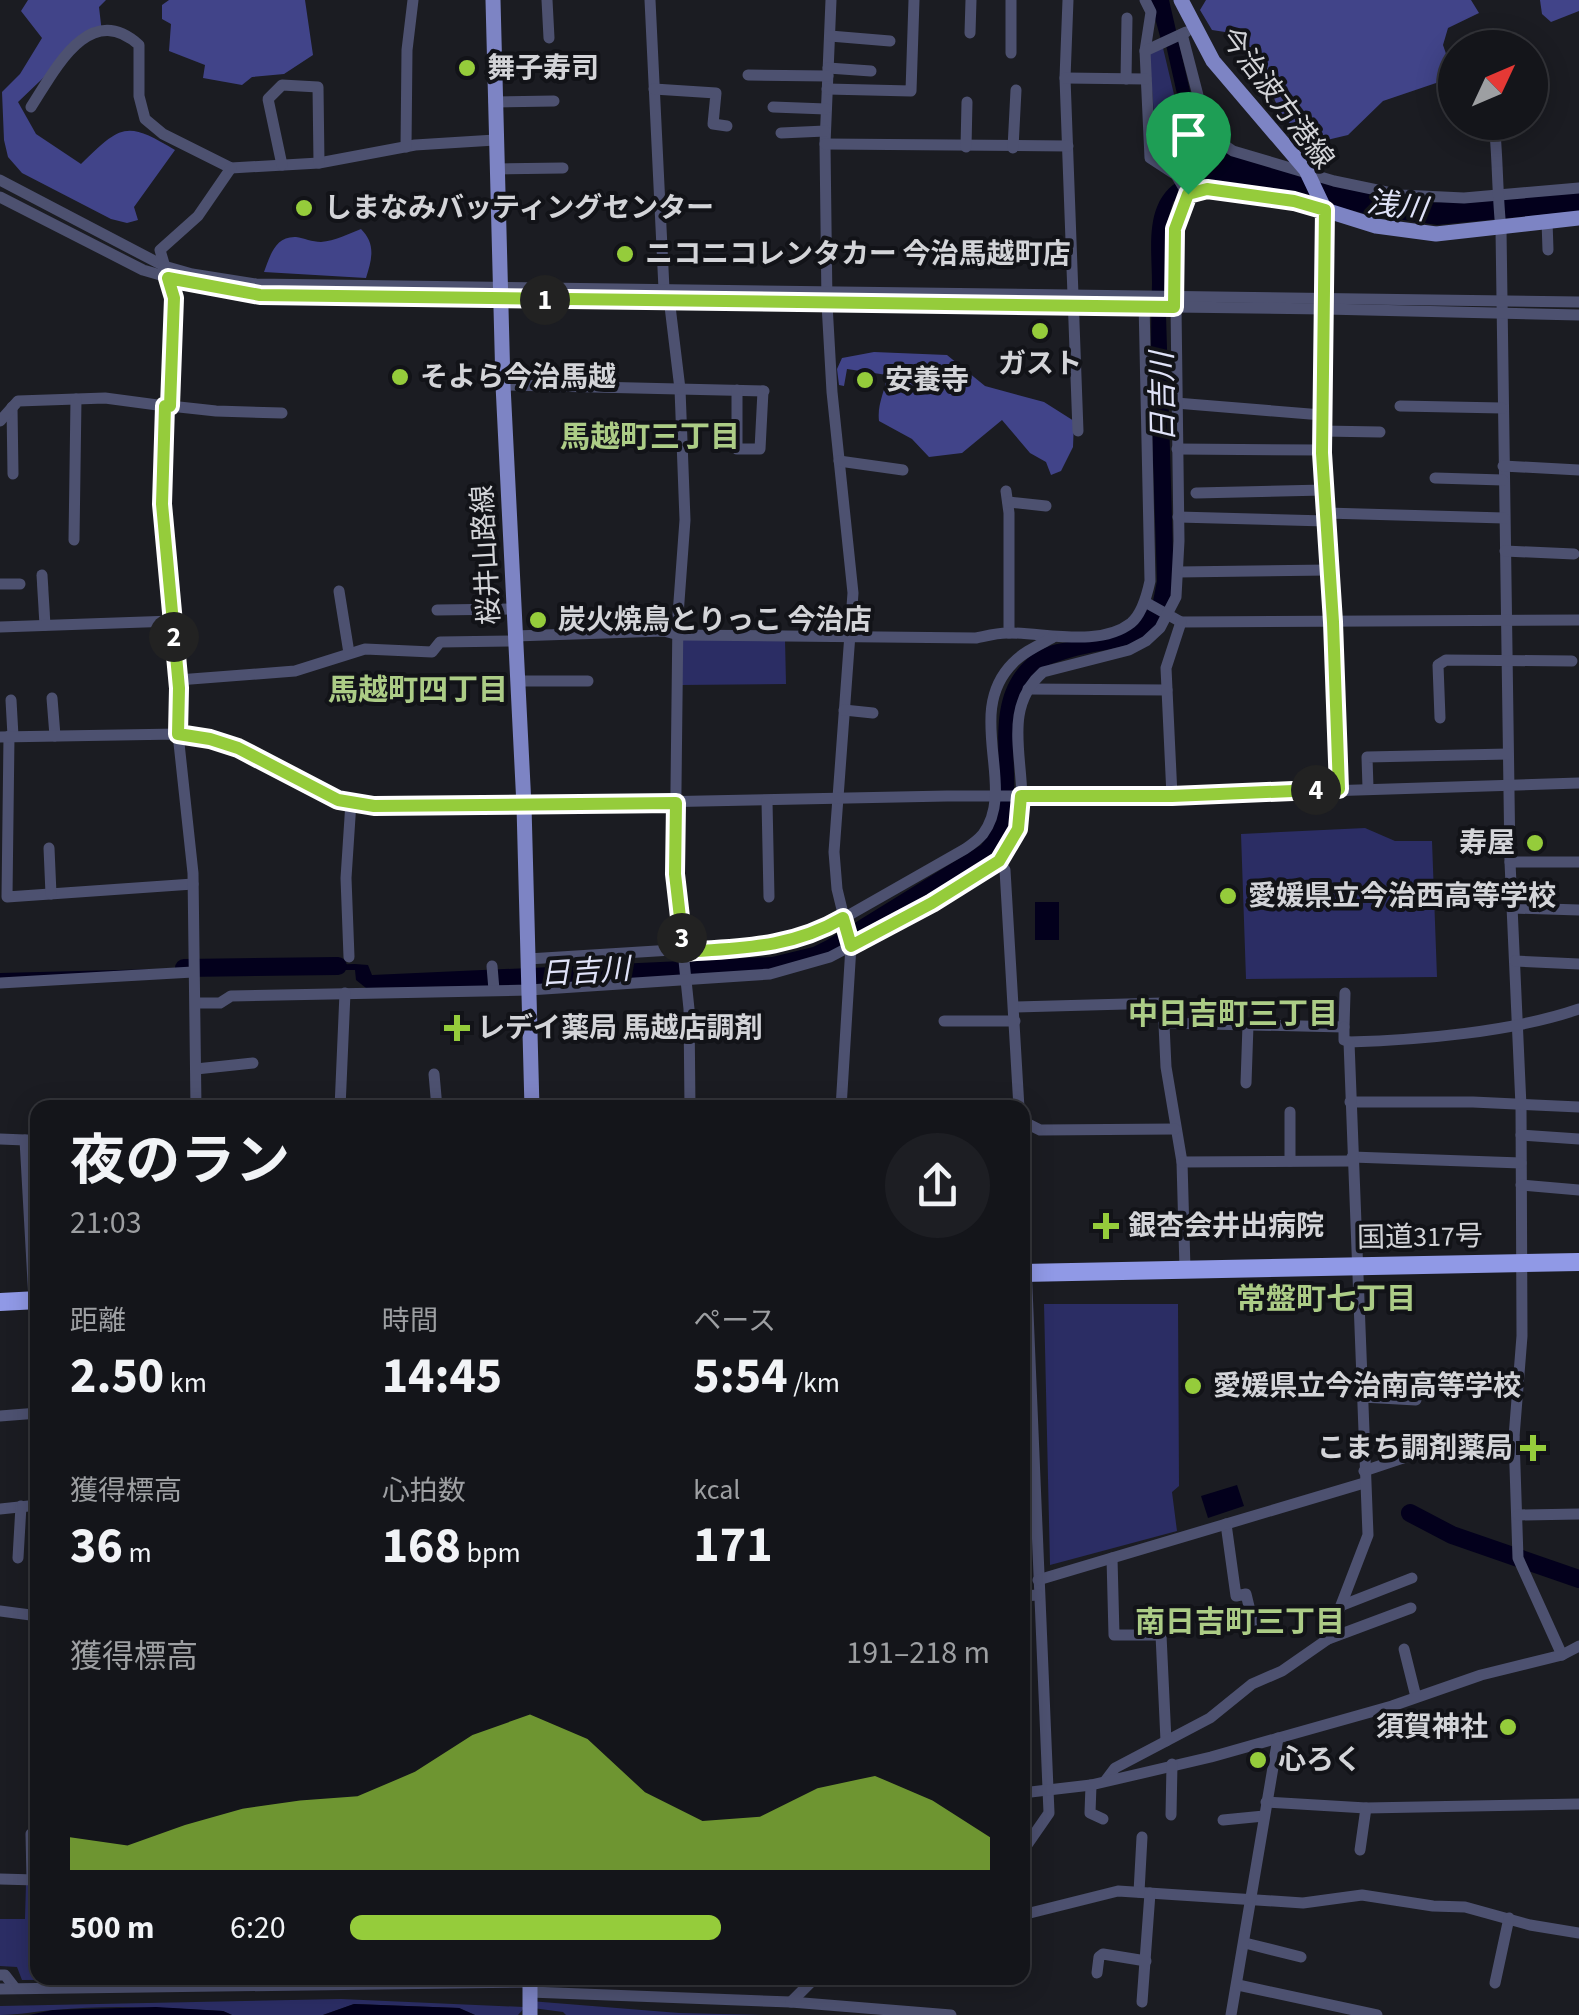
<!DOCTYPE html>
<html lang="ja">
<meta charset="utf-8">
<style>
:root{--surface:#14151a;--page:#1d1e23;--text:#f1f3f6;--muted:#9d9fa2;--line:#333439;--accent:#95cc3b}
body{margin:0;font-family:"Source Sans 3","Noto Sans JP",sans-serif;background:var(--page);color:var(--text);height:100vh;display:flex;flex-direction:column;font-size:38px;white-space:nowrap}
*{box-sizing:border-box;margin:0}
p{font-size:32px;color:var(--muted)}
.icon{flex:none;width:55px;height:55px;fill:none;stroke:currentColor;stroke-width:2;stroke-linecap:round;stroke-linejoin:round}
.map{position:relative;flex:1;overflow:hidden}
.side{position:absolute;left:30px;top:1100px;width:1000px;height:885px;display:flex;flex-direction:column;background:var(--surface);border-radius:20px;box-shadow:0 5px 25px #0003,0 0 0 2px var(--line)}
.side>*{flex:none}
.needle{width:65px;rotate:46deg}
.controls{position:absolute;left:1438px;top:30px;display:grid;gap:20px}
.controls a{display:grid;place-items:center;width:110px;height:110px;border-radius:50%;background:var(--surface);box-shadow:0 5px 25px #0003,0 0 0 2px var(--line);font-size:50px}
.pin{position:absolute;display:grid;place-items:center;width:85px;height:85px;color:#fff;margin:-102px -42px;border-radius:50% 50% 50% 0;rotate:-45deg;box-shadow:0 0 10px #0007}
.pin .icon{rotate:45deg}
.km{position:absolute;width:50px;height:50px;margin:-25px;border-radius:50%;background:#222;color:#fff;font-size:28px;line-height:50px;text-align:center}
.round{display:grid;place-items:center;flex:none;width:105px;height:105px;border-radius:52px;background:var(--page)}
.headline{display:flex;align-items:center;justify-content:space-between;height:170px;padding:0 40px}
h1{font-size:55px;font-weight:700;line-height:75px}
.figures{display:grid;grid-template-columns:repeat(3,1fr);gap:15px;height:170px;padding:10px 40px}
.figures div{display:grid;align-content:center}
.figures b{font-size:50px;font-weight:700}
.figures small{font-size:28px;font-weight:400}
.figures p{font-size:28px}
.chart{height:280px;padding:20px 40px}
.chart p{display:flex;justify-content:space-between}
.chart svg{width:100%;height:180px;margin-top:10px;fill:var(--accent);opacity:.7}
ul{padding:0 40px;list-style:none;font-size:32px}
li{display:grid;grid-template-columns:160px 120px 1fr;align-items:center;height:75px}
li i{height:25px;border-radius:12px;background:var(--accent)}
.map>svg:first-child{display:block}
</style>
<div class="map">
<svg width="1579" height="2015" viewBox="0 0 1579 2015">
<rect width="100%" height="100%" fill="#1b1c22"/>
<g fill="#2b2d64">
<path d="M1163,48L1186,145L1204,164L1198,171L1184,174L1157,152L1149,52Z"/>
<path d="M682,638L785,639L786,684L680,685Z"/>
<path d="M1365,828L1395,841H1432L1437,977L1246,979L1241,834Z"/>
<path d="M1044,1304H1178L1179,1486L1172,1492L1177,1531L1050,1565Z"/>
<path d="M26,1883H37L38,1978H355L22,1980L17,1967L0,1966V1919H25Z"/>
<path d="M341,1999L524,2007L530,2001L679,2013L765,2015H566L563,2012L525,2007L518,2015H475L459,2008L354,2004L323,2015H232L223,2011C168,2008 111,2004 55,2010C36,2011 19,2015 0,2015V2006Z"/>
</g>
<g fill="#414489">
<path d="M28,0H106L99,7L102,33L84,39L18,102L36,134L81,164C121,125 126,120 175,150L134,207L138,220L127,223L111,219L22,173L8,157L4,140L2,92L20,74L42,38L21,11Z"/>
<path d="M169,0H305L313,55L284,74L252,77L242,85L203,78L205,65L169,51L171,24L162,19V5Z"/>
<path d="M1206,0H1471L1479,13L1448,28L1443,45L1452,71L1442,81L1383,101L1348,135L1310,144L1280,113L1266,78L1225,32L1212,30L1200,10Z"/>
<path d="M1540,0H1579V11L1551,22L1542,14Z"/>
<path d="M361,229C376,244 372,259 366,278L264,272C270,256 275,236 296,237C304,238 312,242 321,242C335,241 348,234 361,229Z"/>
<path d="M874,352L947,355L985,386L1044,402L1074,421L1073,447L1061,471L1051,475L1046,462L1030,453L1002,420L962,453L929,457L912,439L879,421C877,404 885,392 887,375L847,369L844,386L839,385L837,369L842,358Z"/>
</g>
<g fill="#03001c">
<path d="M1150,0H1169L1199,130L1214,150L1429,203L1579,191V211L1437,225L1370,215L1303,198L1210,182L1191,186L1173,202L1166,226L1165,281L1174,587C1151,660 1117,641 1060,661C1050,664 1040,668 1033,676C1004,710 1016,756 1014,795C1014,805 1019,815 1016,825C1012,839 999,853 989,863L825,956L775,970L542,985L366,988L356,980L355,970L182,969L0,978V973L355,964L368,965L372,975L772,957L813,947L827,940L981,845C1021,793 973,713 1024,662C1046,639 1075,643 1103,637C1120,633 1139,612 1153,601L1157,581C1154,482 1149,382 1152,283C1152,259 1148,229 1157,207C1171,173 1195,182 1207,164L1188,143L1166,45L1161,40Z"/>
<rect x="1035" y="902" width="24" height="38"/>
<path d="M1237,1485L1244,1506L1208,1518L1201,1496Z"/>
<path d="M354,2004L459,2008L475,2015H323Z"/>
<path d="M156,2007L223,2011L232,2015H29L53,2010Z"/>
</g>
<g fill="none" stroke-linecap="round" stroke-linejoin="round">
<g stroke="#03001c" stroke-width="18">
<path d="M184,968L338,966"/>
<path d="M1410,1513L1452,1535L1579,1579"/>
</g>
<g stroke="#4d5170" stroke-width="11">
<path d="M547,0L549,38"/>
<path d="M650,0L664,289"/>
<path d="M831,0L825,144L827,304L832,392L853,593L834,852L837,889L851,946L841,1108"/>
<path d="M1068,0L1065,78L1078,431"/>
<path d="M1145,0L1151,12L1145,51"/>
<path d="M1186,32L1145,51L1150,158L1176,175L1188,195"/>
<path d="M970,33L971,0"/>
<path d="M1182,34L1208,134L1233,151L1334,181L1401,195L1464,198L1579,188"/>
<path d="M830,36L890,41"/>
<path d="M1011,53V0"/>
<path d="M828,68L871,71"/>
<path d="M748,75L828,76"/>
<path d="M1065,78L1146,79"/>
<path d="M1126,79L1127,18"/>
<path d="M654,89L716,93L713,124L727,126"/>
<path d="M827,89L911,91L914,0"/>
<path d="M494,102L554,101"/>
<path d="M31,107C55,70 89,0 139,45V96L145,119L163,134L231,168L319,163L415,145L495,140"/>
<path d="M773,107L826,109"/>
<path d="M1494,122C1498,158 1497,193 1501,229L1510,862L1521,1106L1522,1336L1514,1437L1518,1558L1562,1655"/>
<path d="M781,133L825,131"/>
<path d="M825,144L1068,146"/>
<path d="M406,147L407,50L413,0"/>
<path d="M966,147L967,102"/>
<path d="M1013,148L1016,90"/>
<path d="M282,165L268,99L282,85L318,87L319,163"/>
<path d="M496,169L563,168"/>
<path d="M0,180L164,266L192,274L256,284L1579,302"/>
<path d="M1188,195C1229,183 1284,199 1325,210L1321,453L1333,622L1339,789"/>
<path d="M0,197L143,270L202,287L260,295L1325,309L1579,315"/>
<path d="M1547,221L1548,250"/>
<path d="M669,298L680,389L685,520L678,615L675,874L689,1009L690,1108"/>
<path d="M503,385L764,391"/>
<path d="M737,390V449H760L763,391"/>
<path d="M1176,403L1322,415"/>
<path d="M170,406L216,411L282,413"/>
<path d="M1400,406L1502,408"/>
<path d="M12,407L13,474"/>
<path d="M0,421L18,401L105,398L165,406"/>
<path d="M1322,431L1380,432"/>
<path d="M1177,449L1322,450"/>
<path d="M839,461L903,470"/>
<path d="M1503,466L1579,470"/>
<path d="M1435,478L1503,480"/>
<path d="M1006,491L1009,513V633"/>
<path d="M1196,493L1324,490"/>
<path d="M1008,502L1046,506"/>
<path d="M1326,513L1504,518"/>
<path d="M1178,517L1326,521"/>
<path d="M74,540L76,399"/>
<path d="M1505,551L1574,554"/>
<path d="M1178,572L1329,570"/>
<path d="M42,575L45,625"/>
<path d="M0,584H20"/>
<path d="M339,591L349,653"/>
<path d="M1145,602L1181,622L1579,620"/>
<path d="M437,610L513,609"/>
<path d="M0,627L173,621"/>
<path d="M515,636L664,631L679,635L976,638C986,636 997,633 1007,633C1043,632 1099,648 1131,623C1142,614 1147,595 1150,581L1144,302"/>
<path d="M178,680L295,671L365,649L432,652L440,642L515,641"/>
<path d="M517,681H588"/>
<path d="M1028,689L1167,690"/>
<path d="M52,698L55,736"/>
<path d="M11,700L13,736"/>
<path d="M844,710L873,713"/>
<path d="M1440,718L1438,665L1446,660L1572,661"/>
<path d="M9,736L7,897L193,884"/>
<path d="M0,737L178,734L210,739L238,748L338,799L373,806L407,807L947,796H1172L1579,783"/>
<path d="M1368,788L1367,757L1508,754"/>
<path d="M1172,796L1166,668L1181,622"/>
<path d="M767,801L769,897"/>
<path d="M49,848L51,894"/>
<path d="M1510,862H1579"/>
<path d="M1512,908L1579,910"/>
<path d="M349,957L346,878L351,802"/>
<path d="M528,959L783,943L814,935L965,849C971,845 978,840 983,834C1018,787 963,713 1013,663C1023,652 1039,645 1052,638"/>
<path d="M1515,961L1579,964"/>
<path d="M492,966L494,990"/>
<path d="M0,983L193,972"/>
<path d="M196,1003H220L231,996L529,990L770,974L830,957L933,903L999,861"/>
<path d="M1014,1007L1163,1003L1166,1067L1182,1162L1185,1269"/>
<path d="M944,1021H1015"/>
<path d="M1164,1023L1344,1027L1345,993"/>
<path d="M1349,1042C1419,1040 1512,1032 1579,1009"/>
<path d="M196,1069L253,1063"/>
<path d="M434,1074L437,1108"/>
<path d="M1246,1083L1248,1025"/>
<path d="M1350,1102H1473L1579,1107"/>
<path d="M196,1108L193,873L178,734L179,688L162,504L165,406H170L174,298L160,250L198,216L231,168"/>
<path d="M340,1108L345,993"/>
<path d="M1019,1108L1005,870L999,861C1007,851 1015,840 1018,827C1033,775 995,714 1043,672L1129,650L1146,641L1160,628L1176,597L1179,541L1175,229L1188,195"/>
<path d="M1290,1112V1161"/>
<path d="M1022,1121L1040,1130L1175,1129"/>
<path d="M1521,1135L1579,1139"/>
<path d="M0,1139L25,1140"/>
<path d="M1352,1157L1521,1163"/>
<path d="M1182,1162L1352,1161"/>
<path d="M1022,1169L1049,1813L1022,1852"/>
<path d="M1521,1185L1579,1190"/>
<path d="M34,1300L25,1140H38"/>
<path d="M1362,1397L1416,1400"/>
<path d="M0,1416L38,1413"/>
<path d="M1364,1471L1445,1444L1514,1437"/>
<path d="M0,1509L38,1505"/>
<path d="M1518,1515L1579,1514"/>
<path d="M1226,1524L1236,1596L1246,1594L1254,1627"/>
<path d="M18,1558L21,1506"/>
<path d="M1112,1558L1114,1635H1161L1166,1741"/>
<path d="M1038,1580L1364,1483"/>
<path d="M1022,1596L1038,1595"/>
<path d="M1343,1605L1412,1578"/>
<path d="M0,1611L38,1616"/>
<path d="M1328,1639L1411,1608"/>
<path d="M1404,1649L1416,1697"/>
<path d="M1106,1780L1115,1768L1210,1718L1252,1684L1282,1671L1328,1639L1368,1535L1349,1042L1344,1040V1027"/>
<path d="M1091,1785L1090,1813L1103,1819"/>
<path d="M1022,1793L1091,1785L1211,1757L1392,1706L1481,1675L1562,1655L1579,1646"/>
<path d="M1266,1802L1366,1808L1579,1804"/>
<path d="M1171,1815L1172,1764"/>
<path d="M1223,1820L1264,1816"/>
<path d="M1360,1850L1366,1808"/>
<path d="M0,1879L36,1880"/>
<path d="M32,1880L31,1834L38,1832"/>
<path d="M1139,1892L1142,1837"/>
<path d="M1022,1915L1118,1891L1303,1903L1362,1895L1433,1906L1465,1907L1530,1925L1579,1933"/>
<path d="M1245,1943L1301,1957"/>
<path d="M1097,1973L1099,1957L1103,1954L1146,1961"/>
<path d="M0,1975H5L15,1988"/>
<path d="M1495,1983L1509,1918"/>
<path d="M1238,1985L1377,2015"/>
<path d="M0,1989L530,1982"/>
<path d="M530,1992L791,2002L951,2015"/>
<path d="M791,2002L815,1978"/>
<path d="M1142,2002L1150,1893"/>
<path d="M1231,2015L1278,1738"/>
</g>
<g stroke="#7d84c4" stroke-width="15">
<path d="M493,0L503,385L524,806L532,1108"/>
<path d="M1181,0L1213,61L1306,170L1325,210L1376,226L1436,234L1579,218"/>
<path d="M530,2015V1978"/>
</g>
<g stroke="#9099e6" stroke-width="18">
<path d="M1022,1273L1579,1262"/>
<path d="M0,1302L38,1300"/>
</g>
</g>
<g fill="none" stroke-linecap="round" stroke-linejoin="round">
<defs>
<path id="route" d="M1207,189L1294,201L1325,210L1322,453L1333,622L1339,789L1172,796H1021L1018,829L999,861L932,903L851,946L843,918C792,948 742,948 684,952L675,874L676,803L374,806L338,800L238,748L210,739L178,734L179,688L162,504L165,406H170L174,298L168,278L260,295L1174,307L1175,229L1188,194Z"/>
</defs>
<use href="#route" stroke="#fff" stroke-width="20"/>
<use href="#route" stroke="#95cc3b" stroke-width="12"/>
</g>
<g fill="#95cc3b" stroke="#121318" stroke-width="4">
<circle cx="467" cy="68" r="10"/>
<circle cx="304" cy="208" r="10"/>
<circle cx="625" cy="254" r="10"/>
<circle cx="1040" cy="331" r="10"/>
<circle cx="400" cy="377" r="10"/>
<circle cx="865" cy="380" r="10"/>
<circle cx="538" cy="620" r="10"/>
<circle cx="1535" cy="843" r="10"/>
<circle cx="1228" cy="896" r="10"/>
<path d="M452 1013h10v10h10v10h-10v10h-10v-10h-10v-10h10z"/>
<path d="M1101 1211h10v10h10v10h-10v10h-10v-10h-10v-10h10z"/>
<circle cx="1193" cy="1386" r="10"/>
<path d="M1528 1433h10v10h10v10h-10v10h-10v-10h-10v-10h10z"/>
<circle cx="1508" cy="1727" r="10"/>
<circle cx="1258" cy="1760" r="10"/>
</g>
<g text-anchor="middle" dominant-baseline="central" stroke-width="8" stroke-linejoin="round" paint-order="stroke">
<g font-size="28" font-weight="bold" fill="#d3d4d8" stroke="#121318" text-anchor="start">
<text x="487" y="68">舞子寿司</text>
<text x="324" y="208">しまなみバッティングセンター</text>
<text x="645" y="254">ニコニコレンタカー 今治馬越町店</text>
<text x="1040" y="364" text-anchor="middle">ガスト</text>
<text x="420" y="377">そよら今治馬越</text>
<text x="885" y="380">安養寺</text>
<text x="558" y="620">炭火焼鳥とりっこ 今治店</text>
<text x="1515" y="843" text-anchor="end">寿屋</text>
<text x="1248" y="896">愛媛県立今治西高等学校</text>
<text x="477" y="1028">レデイ薬局 馬越店調剤</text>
<text x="1128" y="1226">銀杏会井出病院</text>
<text x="1213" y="1386">愛媛県立今治南高等学校</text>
<text x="1513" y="1448" text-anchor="end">こまち調剤薬局</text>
<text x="1488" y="1727" text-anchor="end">須賀神社</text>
<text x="1278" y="1760">心ろく</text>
</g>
<g font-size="28" fill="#d3d4d8" stroke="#121318">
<text transform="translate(1277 98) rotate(53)">今治波方港線</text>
<text transform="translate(486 555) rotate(-93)">桜井山路線</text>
<text transform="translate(1420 1237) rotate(-1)">国道317号</text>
</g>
<g font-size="30" font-style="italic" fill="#e0e3f8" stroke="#121318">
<text transform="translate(1397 206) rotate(8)">浅川</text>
<text transform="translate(1163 397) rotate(-91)">日吉川</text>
<text transform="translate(585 972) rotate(-4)">日吉川</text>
</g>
<g font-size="30" font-weight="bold" fill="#accc86" stroke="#121318">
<text x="650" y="437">馬越町三丁目</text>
<text x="418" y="690">馬越町四丁目</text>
<text x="1233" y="1014">中日吉町三丁目</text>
<text x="1326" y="1299">常盤町七丁目</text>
<text x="1240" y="1622">南日吉町三丁目</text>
</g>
</g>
</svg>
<div class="controls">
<a><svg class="needle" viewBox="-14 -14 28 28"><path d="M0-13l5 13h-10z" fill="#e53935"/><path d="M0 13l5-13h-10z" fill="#9d9fa2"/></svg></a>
</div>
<div class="pin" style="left:1188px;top:194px;background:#1e9e55"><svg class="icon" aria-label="arrive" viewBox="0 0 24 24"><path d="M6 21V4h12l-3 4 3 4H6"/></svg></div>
<b class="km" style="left:545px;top:300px">1</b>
<b class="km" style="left:174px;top:637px">2</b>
<b class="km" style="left:682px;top:938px">3</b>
<b class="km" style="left:1316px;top:790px">4</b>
<section class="side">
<div class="headline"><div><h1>夜のラン</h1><p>21:03</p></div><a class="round"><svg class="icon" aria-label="share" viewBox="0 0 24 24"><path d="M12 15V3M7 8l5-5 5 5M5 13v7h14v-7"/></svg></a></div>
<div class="figures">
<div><p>距離</p><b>2.50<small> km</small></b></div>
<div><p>時間</p><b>14:45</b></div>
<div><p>ペース</p><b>5:54<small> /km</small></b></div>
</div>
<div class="figures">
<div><p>獲得標高</p><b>36<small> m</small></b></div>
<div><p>心拍数</p><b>168<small> bpm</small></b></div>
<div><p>kcal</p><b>171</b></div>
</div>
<div class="chart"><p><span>獲得標高</span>191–218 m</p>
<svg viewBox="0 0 160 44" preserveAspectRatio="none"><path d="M0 44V36L10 38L20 33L30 29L40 27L50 26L60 20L70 11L80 6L90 12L100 25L110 32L120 31L130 24L140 21L150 27L160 36V44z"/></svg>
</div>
<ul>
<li><b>500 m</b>6:20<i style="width:58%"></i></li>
</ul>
</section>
</div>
